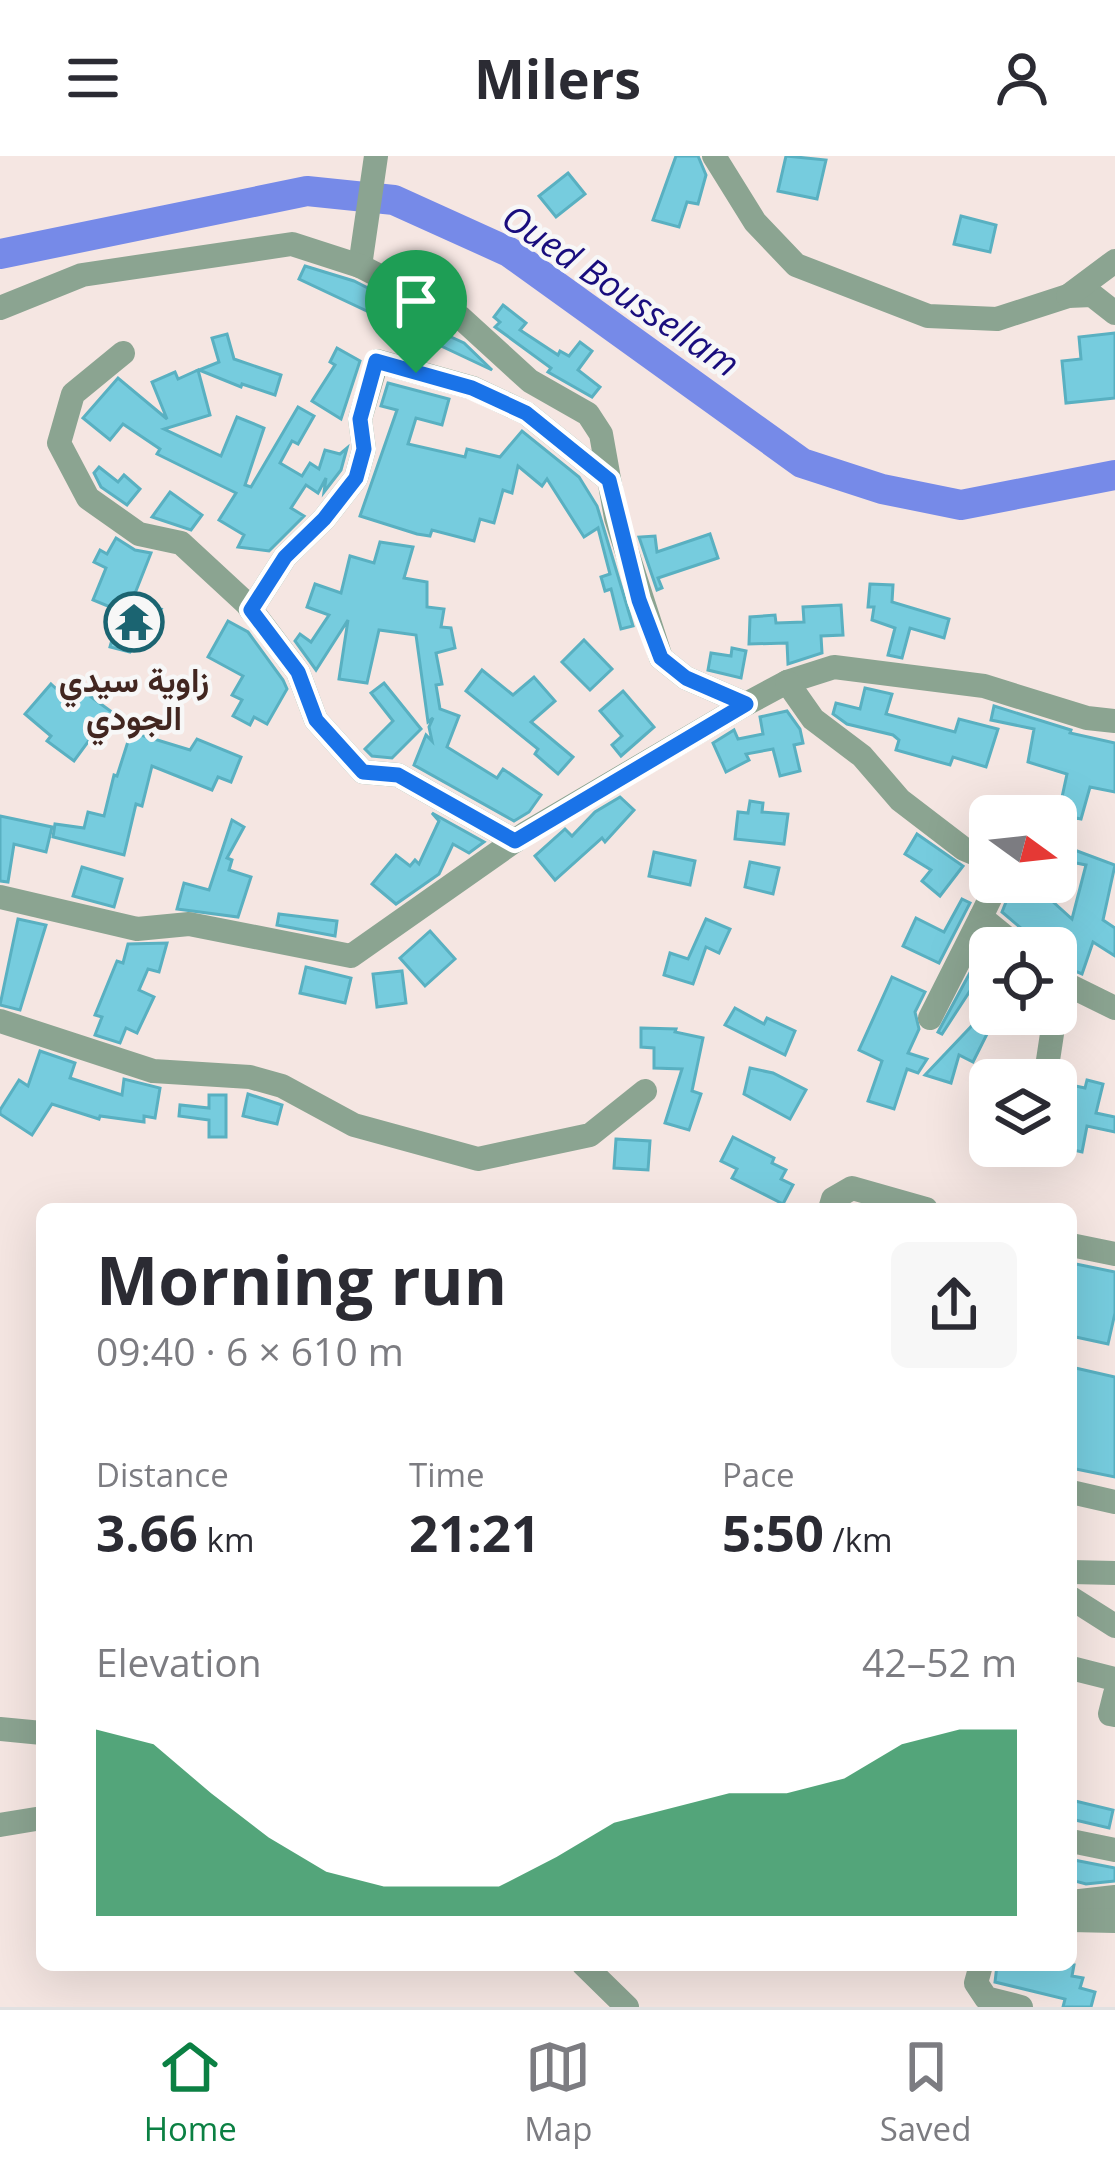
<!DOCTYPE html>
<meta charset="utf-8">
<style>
:root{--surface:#fff;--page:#f7f7f7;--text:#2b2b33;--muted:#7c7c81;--line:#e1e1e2;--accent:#0b8043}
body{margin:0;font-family:"Open Sans",Vazirmatn,sans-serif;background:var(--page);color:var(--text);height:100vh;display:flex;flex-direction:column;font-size:45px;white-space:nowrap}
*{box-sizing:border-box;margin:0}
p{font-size:39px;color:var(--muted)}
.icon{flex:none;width:66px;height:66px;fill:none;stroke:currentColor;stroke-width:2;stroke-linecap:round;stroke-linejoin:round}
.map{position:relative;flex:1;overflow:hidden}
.drawer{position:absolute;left:36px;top:1047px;width:1041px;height:768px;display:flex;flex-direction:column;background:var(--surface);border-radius:18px;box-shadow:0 12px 48px #0002}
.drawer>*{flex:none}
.needle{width:78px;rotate:105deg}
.controls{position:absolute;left:969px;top:639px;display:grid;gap:24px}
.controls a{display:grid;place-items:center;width:108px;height:108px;border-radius:18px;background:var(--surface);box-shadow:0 12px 48px #0002;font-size:60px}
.pin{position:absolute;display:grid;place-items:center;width:102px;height:102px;color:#fff;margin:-123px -51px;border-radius:50% 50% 50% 0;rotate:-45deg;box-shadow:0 0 12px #0007}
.pin .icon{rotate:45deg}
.round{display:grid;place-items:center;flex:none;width:126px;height:126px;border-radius:18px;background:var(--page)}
.summary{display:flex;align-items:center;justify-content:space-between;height:204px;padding:0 60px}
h1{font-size:66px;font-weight:700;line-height:90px}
.figures{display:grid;grid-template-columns:repeat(3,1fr);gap:18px;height:204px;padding:12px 60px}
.figures div{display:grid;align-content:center}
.figures b{font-size:51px;font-weight:700}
.figures small{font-size:33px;font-weight:400}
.figures p{font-size:33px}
.chart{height:336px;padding:24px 60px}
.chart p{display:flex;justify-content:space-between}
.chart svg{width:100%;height:216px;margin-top:12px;fill:var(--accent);opacity:.7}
header{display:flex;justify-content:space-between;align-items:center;height:156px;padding:0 60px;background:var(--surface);font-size:54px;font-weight:700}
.tabs{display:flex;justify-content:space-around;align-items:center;height:168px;border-top:3px solid var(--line);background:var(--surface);font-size:33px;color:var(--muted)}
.tabs a{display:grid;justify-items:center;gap:6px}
.tabs .current{color:var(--accent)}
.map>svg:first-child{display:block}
</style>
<header><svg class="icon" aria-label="menu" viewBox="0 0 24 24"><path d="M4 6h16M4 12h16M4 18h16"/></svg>Milers<svg class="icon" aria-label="person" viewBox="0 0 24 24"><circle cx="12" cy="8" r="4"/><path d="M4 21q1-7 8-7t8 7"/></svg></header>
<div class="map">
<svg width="1115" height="1851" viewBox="0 0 1115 1851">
<rect width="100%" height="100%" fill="#f5e6e2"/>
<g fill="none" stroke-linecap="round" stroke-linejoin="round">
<path stroke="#768ae8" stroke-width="30" d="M0,98L307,35L394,44L509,96L802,307L882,333L961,349L1115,319"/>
</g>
<g fill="#76ccde" stroke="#59b0c1" stroke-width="3">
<path d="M676,0H698L706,19L698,48L687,46L679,71L653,64Z"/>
<path d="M786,0L826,4L817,43L778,35Z"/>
<path d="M568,17L585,38L556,61L539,40Z"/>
<path d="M961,60L996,69L990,96L954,88Z"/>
<path d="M305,110L354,125L401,149L397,156L464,187L492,214L299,123Z"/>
<path d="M503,149L526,167L520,174L558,199L560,195L569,200L580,186L592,195L578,214L600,231L592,241L548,216L551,212L495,171L500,166L494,161Z"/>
<path d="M1115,177V242L1066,247L1062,205L1081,203L1079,181Z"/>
<path d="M227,178L234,203L281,219L275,239L242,228L241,231L199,214L219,206L212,182Z"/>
<path d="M337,192L360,205L341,263L312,245L335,209L330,206Z"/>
<path d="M198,214L210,259L164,273L221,300L237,261L264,272L245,329L251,331L298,251L314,260L298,288L292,285L280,307L302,320L310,307L319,313L325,294L340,298L347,292L341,314L324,336L326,322L318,337L306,329L291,352L304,360L269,395L238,391L244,379L219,364L236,337L157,298L160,293L123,268L110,284L83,262L118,222L167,263L152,226L175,216L178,223Z"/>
<path d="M388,227L449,243L442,269L416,262L408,288L465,301L467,293L500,301L522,275L579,321L597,350L633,470L621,473L611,433L605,435L601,421L610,418L598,372L584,381L547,323L542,330L518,310L512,337L503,334L494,367L480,363L474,385L432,374L430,380L417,378L360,360L397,254L381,250Z"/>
<path d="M99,311L118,326L124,319L140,333L127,349L101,331L94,317Z"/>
<path d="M170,336L202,359L191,374L152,361Z"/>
<path d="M710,378L718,402L658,422L662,432L657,434L639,381L655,380L657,396Z"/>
<path d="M116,382L135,394L151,397L132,445L161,453L130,496L110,491L120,455L93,444L106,412L94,406L100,394L107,398Z"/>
<path d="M380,386L413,391L404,422L427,426V451L444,453L441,471L451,472L455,492L436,497L442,528L436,529L440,553L459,560L447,591L497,622L503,613L541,639L529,656L514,665L414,609L426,579L432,585L429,571L433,562L428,566L416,479L379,474L367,527L339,523L348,464L316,514L295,485L300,478L311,486L329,459L307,451L315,428L341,437L350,400L374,407Z"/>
<path d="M870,428L893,429L892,446L949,463L944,482L910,472L902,502L888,499L895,472L872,464L874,451H868Z"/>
<path d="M841,449L843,479L821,480L822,497L788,508L787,487L749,488L750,461L775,459L776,467L804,466L803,451Z"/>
<path d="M228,465L248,476L283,524L287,533L267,568L254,561L250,569L233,560L242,544L232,539L243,520L208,501Z"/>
<path d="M584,484L612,513L590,534L562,506Z"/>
<path d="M732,492L746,495L741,522L708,514L711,497L731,500Z"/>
<path d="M482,514L513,539L534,521L555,545L531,566L573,601L558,618L535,598L538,593L466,535Z"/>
<path d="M384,527L421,573L392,602L372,600L365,593L393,565L371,537Z"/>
<path d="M51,528L73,548L83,535L116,559L108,570L101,568L74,605L47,585L51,580L25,558Z"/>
<path d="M865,532L892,538L886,558L955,576L959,563L998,573L986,611L953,601L950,609L896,594L899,584L893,579L847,568L833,558L836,547L860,553Z"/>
<path d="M623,535L654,571L621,600L612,589L622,580L600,555Z"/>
<path d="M994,550L1071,574L1070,577L1115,587V636L1090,631L1081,663L1076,662L1069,692L1115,709L1103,764L1115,772V800L1093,786L1082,818L1056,807V792H1038L1029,779L1002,756L1014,726H1031L1072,763L1086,709L1066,705L1061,726H1056V669L1067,618L1028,606L1034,573L991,564Z"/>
<path d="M787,555L800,573L803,587L794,589L800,615L780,620L773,593L746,598L749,604L726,616L713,587L734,574L738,583L763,578L760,561Z"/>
<path d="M131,576L190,594L197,583L241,601L231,626L218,621L212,634L152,610L142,650L136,648L124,699L53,681L55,668L84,672L88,656L104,660L114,619L117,620Z"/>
<path d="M620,641L634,654L605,686L602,682L555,724L535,700L565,673L572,680L595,656Z"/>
<path d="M750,645L763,647L762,656L788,658L784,688L735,683L738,656L748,657Z"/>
<path d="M432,657L484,686L469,697L453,688L439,718L396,748L372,728L396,699L410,710L415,704L419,708L439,665Z"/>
<path d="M0,660L52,671L46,696L14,688L8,726L0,725Z"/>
<path d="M232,664L244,671L227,702L232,704L229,714L251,721L238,761L177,753L184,727L209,734Z"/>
<path d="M917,678L963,710L940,740L922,725L931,714L905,698Z"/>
<path d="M654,696L695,705L690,729L649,720Z"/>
<path d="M750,706L779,712L773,738L745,731Z"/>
<path d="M82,711L122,723L114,751L73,740Z"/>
<path d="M962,743L970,747L939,807L903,790L916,762L944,776Z"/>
<path d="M279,758L337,765L335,780L277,769Z"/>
<path d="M18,763L46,769L20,854L0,849Z"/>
<path d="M706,763L730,773L719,797L706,791L693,828L664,819L670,797L688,803Z"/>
<path d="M430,775L455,803L425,830L400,802Z"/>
<path d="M167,787L159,816L148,813L139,834L154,841L137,877L126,872L120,887L95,879L102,861L95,859L117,805L123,807L128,788Z"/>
<path d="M986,787L990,790V828L979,821L942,878L938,876Z"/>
<path d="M306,811L351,822L345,847L300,837Z"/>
<path d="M402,815L406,847L377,851L373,818Z"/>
<path d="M892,821L925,836L915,856L919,873L908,897L927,903L918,917L907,913L894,953L868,945L882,905L859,894Z"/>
<path d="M735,852L764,868L767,862L795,875L785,899L725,869Z"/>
<path d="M983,858H997L973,906L959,899L951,927L925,919Z"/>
<path d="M641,872L676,873L675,876L703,882L692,935L701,938L689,974L665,967L682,913L654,912V892L641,891Z"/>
<path d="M40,895L75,907L70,922L122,939L124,923L160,932L155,962L144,960V966L100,960L99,963L52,948L32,979L0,958V954L19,924L28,930Z"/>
<path d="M750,912L773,917L806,934L790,963L744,938Z"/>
<path d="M1087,924L1103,928L1096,957L1115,961V976L1087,970L1082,996L1056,990L1063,942L1056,941V936L1061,927L1085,932Z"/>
<path d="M248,938L282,949L277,968L243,960Z"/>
<path d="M209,939H226V981H209V964L179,960L180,949L209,952Z"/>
<path d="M733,981L774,1002L772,1007L786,1014L781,1023L793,1029L783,1048L732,1022L737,1013L721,1005Z"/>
<path d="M616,983L650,985L648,1014L614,1012Z"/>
<path d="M1071,1107L1115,1116V1157L1108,1188L1071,1180Z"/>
<path d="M1071,1211L1115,1221V1321L1071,1312Z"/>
<path d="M1071,1644L1113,1654L1109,1672L1071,1663Z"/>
<path d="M1074,1704L1115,1712V1725L1086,1728L1071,1724Z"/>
<path d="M997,1809H1074L1072,1820L1083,1822L1080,1832L1095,1836L1091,1851H1063L1065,1843L995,1826Z"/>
</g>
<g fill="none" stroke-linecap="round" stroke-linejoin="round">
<g stroke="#8ba491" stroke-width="24">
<path d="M714,0L755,66L796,109L928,160L997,163L1068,140L1092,139L1115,157"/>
<path d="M360,110L376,0"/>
<path d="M1068,140L1115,105"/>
<path d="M0,152L82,119L292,88L360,110L461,162L530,225L588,258L601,278L616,362L661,502L686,522L746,548L787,526L834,511L984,530L1087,562L1115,565"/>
<path d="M123,197L73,238L59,287L88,342L139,378L181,387L247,448L298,516L316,564L363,616L398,619L515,685"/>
<path d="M251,454L285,401L324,363L356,322L364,293L360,263L377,205L473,232L526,257L609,324"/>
<path d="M787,526L813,563L862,600L900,644L964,693L990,704"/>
<path d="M998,726L981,761L1019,792"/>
<path d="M0,741L137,773L189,768L351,800L526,677L746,548"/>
<path d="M1056,823L1115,852"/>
<path d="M930,862L981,761"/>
<path d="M0,865L153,915L250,921L282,930L354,969L478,1003L590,979L645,935"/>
<path d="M1045,924L1055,858"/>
<path d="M830,1053L833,1043L852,1032L926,1053"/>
<path d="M1071,1089L1115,1098"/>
<path d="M1071,1336L1115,1346"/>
<path d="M1071,1416L1115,1417"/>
<path d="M1071,1442L1115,1470"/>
<path d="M1071,1512L1115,1523"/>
<path d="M1115,1538L1110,1558L1115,1559"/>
<path d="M0,1573L42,1577"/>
<path d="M0,1669L42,1662"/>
<path d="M1071,1685L1115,1694"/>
<path d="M1071,1746L1115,1741"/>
<path d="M1071,1764L1115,1765"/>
<path d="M584,1809L627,1851"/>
<path d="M981,1809L976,1827L986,1842L1021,1851"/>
</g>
</g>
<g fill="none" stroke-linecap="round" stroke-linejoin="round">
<defs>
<path id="route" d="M376,205L472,232L526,257L609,324L639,444L661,502L686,522L746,548L515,685L398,619L363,616L316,564L298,516L251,454L285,401L324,363L356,322L364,293L360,263Z"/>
</defs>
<use href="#route" stroke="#fff" stroke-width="24"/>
<use href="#route" stroke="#1a73e8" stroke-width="15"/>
</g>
<defs>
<symbol id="temple-ring" viewBox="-11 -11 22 22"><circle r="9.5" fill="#f7f7f7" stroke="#1b6471" stroke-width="1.5"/><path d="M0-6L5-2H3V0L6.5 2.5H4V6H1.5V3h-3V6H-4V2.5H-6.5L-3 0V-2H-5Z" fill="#1b6471"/></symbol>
</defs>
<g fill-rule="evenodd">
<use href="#temple-ring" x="101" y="433" width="66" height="66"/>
</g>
<g text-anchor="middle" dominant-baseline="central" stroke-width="9" stroke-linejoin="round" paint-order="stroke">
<g font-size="33" font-weight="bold" fill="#422620" stroke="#f7f7f7">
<text x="134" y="523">زاوية سيدي<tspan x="134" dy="38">الجودي</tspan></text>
</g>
<g font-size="36" font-style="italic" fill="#190d7d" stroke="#f7f7f7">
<text transform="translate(621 134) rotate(34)">Oued Boussellam</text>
</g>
</g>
</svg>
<div class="controls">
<a><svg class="needle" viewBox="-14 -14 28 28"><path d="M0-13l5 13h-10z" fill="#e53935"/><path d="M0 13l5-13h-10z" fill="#7c7c81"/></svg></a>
<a><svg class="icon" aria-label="locate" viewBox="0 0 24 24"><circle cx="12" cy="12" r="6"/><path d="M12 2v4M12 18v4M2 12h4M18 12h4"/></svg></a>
<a><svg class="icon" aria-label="layers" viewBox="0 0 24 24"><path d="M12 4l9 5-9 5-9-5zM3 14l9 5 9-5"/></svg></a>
</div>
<div class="pin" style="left:416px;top:217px;background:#1e9e55"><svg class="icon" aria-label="arrive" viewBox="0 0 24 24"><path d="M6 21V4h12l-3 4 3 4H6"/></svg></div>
<section class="drawer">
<div class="summary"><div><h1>Morning run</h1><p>09:40 · 6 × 610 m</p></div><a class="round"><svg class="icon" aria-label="share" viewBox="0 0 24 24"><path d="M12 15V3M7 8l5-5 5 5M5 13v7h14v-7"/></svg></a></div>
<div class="figures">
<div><p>Distance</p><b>3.66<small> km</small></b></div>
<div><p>Time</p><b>21:21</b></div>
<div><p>Pace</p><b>5:50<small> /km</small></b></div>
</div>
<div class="chart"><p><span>Elevation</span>42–52 m</p>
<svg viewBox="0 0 160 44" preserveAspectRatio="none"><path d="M0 44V6L10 9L20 19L30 28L40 35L50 38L60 38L70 38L80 32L90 25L100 22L110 19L120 19L130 16L140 9L150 6L160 6V44z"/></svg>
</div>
</section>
</div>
<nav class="tabs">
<a class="current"><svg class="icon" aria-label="home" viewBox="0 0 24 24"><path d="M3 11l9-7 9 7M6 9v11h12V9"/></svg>Home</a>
<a><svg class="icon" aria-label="map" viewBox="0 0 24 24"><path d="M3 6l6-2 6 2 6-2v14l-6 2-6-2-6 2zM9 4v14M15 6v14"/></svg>Map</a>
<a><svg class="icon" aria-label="saved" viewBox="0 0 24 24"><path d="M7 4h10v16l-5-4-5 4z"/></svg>Saved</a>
</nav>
